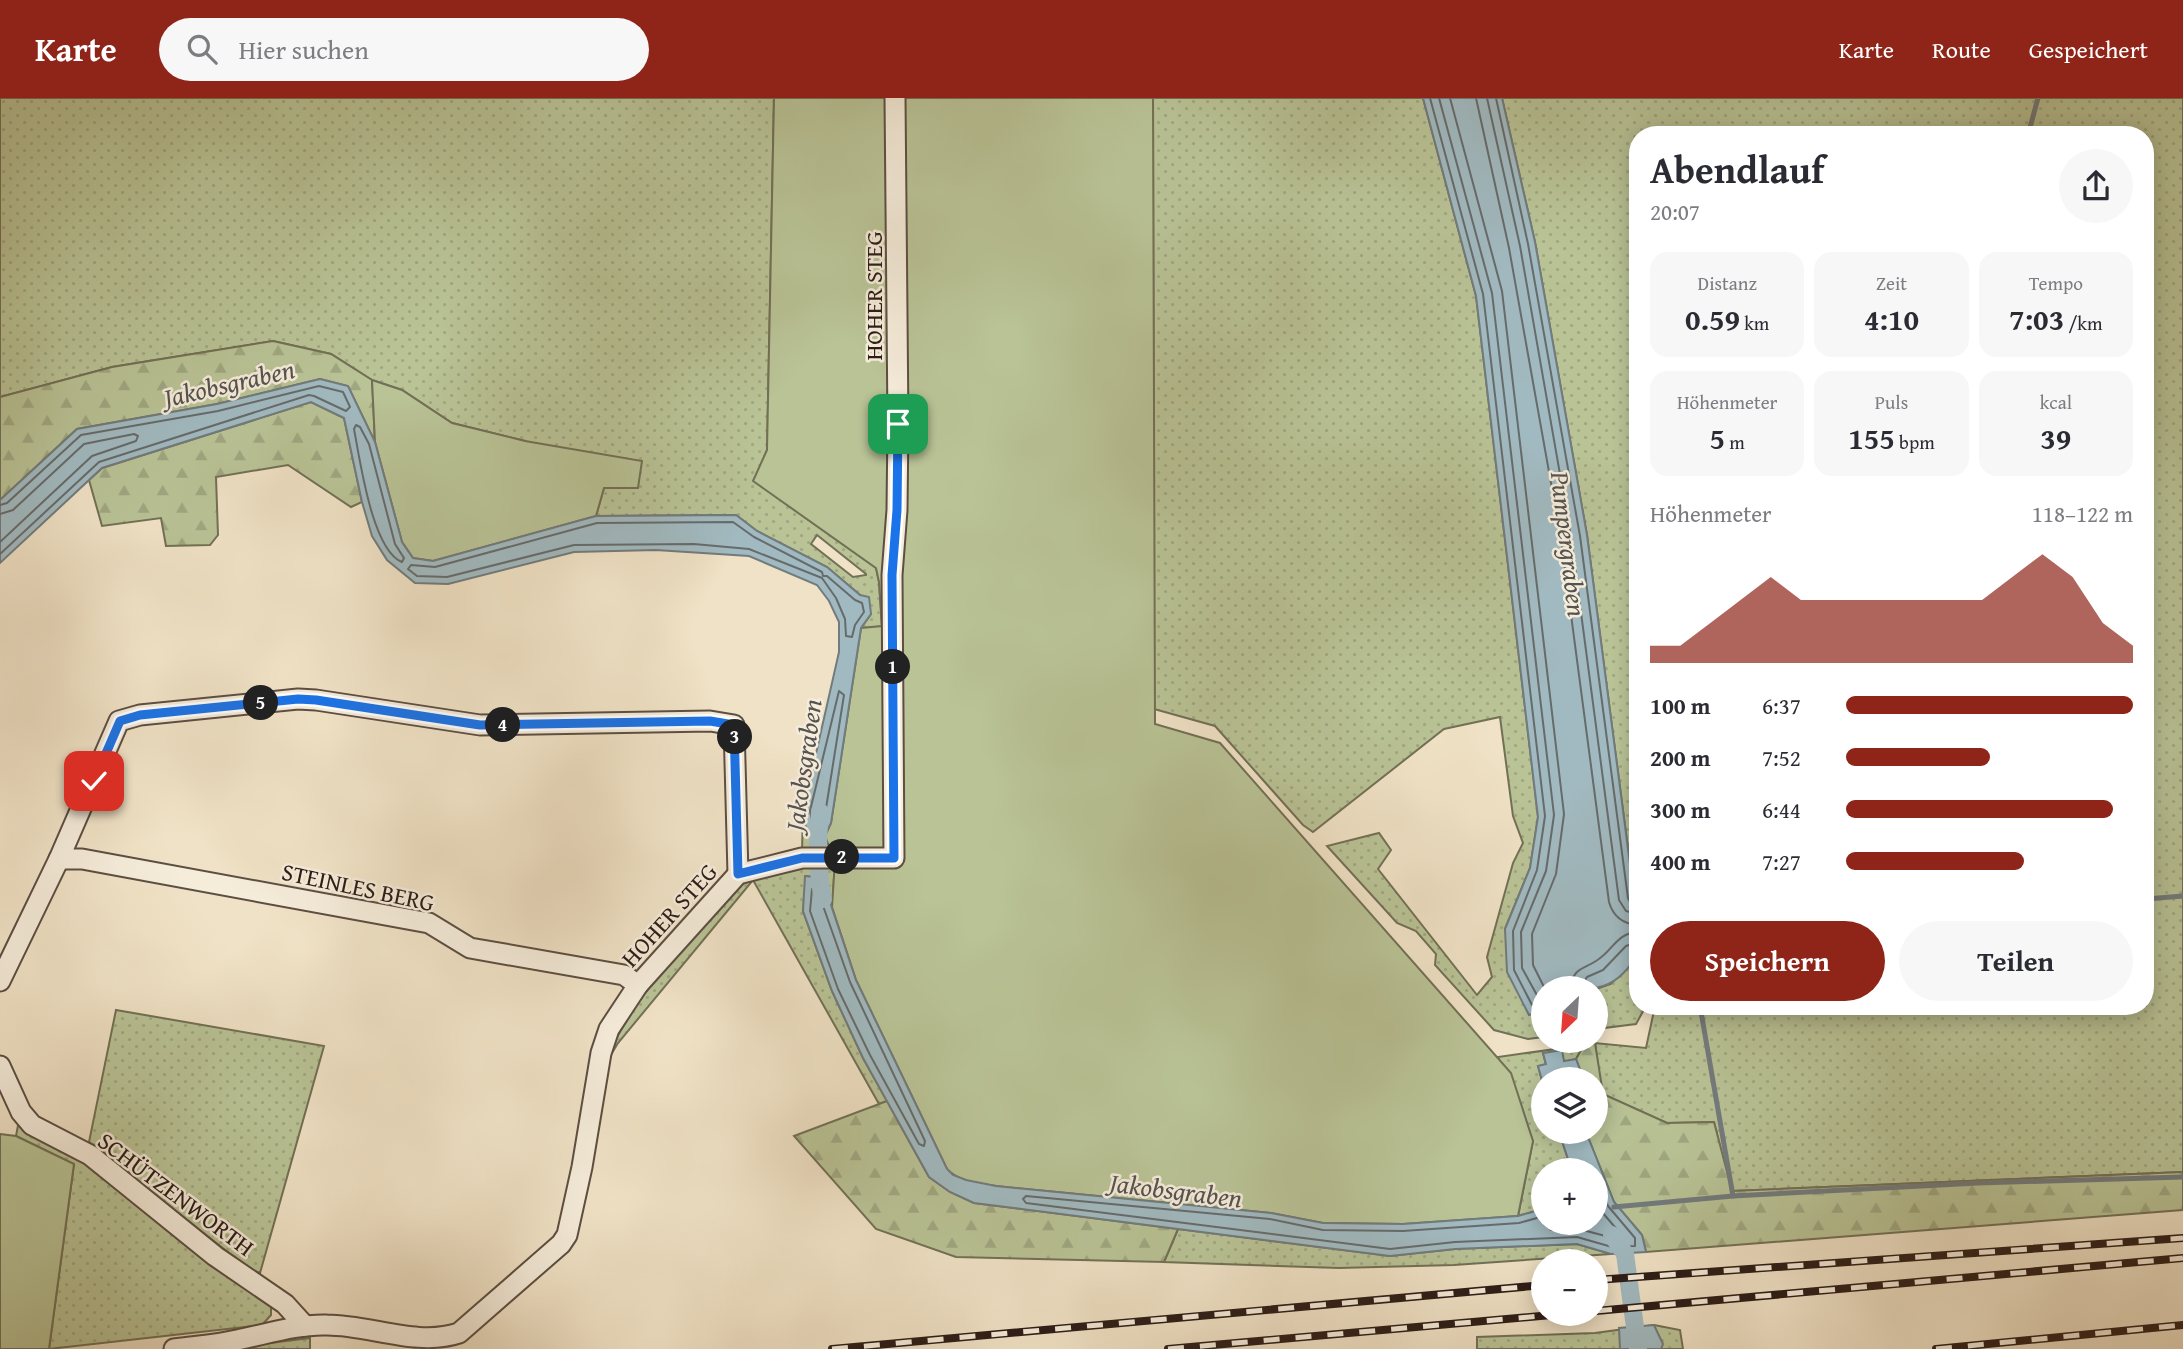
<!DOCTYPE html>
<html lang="de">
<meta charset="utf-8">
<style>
:root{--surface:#fff;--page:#f7f7f7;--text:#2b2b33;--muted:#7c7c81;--accent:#8f2418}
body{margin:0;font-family:"Gentium Book Plus",serif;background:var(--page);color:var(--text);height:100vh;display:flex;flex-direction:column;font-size:26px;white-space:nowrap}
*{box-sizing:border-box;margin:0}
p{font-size:23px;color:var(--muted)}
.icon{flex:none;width:38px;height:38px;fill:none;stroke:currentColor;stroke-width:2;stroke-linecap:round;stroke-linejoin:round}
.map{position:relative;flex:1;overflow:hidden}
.sheet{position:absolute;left:1629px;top:28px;width:525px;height:889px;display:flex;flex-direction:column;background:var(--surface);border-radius:28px;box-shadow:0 4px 18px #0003}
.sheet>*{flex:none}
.needle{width:46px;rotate:205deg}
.fabs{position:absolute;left:1531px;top:878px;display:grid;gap:14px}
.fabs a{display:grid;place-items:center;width:77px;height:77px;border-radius:50%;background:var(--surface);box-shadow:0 4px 18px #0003;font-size:35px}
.pin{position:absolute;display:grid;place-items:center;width:60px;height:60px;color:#fff;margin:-30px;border-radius:14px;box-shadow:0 4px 10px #0006}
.km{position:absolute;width:35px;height:35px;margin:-18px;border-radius:50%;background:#222;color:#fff;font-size:19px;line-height:35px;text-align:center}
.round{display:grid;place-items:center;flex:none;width:74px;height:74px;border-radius:37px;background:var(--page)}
.summary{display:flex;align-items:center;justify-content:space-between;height:119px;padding:0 21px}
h1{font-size:38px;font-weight:700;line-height:52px}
.figures{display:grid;grid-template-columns:repeat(3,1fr);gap:10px;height:119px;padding:7px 21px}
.figures div{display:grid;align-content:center;border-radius:18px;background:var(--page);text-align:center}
.figures b{font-size:30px;font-weight:700}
.figures small{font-size:19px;font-weight:400}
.figures p{font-size:19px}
.chart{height:196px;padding:14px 21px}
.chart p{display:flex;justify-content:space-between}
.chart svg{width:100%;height:126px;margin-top:7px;fill:var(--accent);opacity:.7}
.primary-button{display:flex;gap:14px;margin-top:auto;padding:14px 21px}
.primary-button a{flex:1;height:80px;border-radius:42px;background:var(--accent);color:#fff;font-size:28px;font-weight:700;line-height:80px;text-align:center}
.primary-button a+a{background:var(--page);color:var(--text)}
ul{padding:0 21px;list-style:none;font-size:23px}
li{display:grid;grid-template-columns:112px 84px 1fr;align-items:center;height:52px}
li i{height:18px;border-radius:9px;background:var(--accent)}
header{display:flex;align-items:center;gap:42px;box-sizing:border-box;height:98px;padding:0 35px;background:var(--accent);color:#fff}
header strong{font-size:33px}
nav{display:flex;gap:38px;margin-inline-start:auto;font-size:24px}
.search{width:490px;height:63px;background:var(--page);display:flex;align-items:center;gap:18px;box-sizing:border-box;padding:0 24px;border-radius:38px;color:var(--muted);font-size:26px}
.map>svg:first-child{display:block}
</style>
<header>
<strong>Karte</strong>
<div class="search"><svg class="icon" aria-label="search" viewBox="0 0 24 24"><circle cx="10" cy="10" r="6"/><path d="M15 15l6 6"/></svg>Hier suchen</div>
<nav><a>Karte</a><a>Route</a><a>Gespeichert</a></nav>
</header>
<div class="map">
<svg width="2183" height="1251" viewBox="0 0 2183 1251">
<defs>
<pattern id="grass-dots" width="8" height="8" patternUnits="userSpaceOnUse" patternTransform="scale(1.75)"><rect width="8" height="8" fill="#b9c396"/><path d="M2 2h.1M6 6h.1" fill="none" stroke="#9fa781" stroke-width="1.8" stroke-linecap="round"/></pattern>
<pattern id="forest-firs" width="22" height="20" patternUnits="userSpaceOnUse" patternTransform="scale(1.75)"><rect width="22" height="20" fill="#b9c396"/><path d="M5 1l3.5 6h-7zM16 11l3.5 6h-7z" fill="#9fa781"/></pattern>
</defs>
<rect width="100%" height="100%" fill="#f0e2c6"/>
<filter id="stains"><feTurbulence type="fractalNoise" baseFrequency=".00286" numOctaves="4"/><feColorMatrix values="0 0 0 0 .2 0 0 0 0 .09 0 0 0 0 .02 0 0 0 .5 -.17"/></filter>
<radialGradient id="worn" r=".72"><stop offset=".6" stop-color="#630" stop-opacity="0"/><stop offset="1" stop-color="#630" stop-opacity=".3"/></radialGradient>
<g fill="url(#grass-dots)" stroke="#727056" stroke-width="2" fill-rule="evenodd">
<path d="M0,0H774L767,352L754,383L876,470L879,484L882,529L861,530L871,516L860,497L827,469L757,433L736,417L596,418L604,390L525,343L452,325L402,292L372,282L331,256L273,243L112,269L0,299ZM817,437L866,476V477L853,479L811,446Z"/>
<path d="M1153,0H1423L1476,198L1538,719L1530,770L1505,831L1538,921L1543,920V939L1528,941L1494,932L1435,867L1436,856L1416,833L1397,825L1327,748L1379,735L1391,752L1378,771L1477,897L1492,879L1487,859L1513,765L1523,745L1513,718L1500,619L1444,631L1313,734L1303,727L1215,628L1154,611Z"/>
<path d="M1502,0H2183V1074L1731,1093L1714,1024L1667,1025L1602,996L1595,945L1646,950L1655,908H2146V37H1638V827L1587,437L1535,144Z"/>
<path d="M803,713L807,736L825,738L830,751L802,753Z"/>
<path d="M835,763L832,809L822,780L806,778L803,813L832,893L863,960L887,1003L879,1006L753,782L618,945L609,960L617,939L639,902L733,791L761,775Z"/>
<path d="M1638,855V908H1646L1636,926L1596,931V891L1611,886Z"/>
<path d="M116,912L324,948L260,1175L249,1171L89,1044Z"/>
<path d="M1584,947L1576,961L1564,964L1543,955L1546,967L1538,968L1543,986L1544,1034H1559L1572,1073H1544L1543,1111L1518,1118L1533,1043L1498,959Z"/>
<path d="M19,1022L91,1062L271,1206V1217L262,1227L49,1251L74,1066L16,1038Z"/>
<path d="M1178,1131L1390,1158L1455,1151L1577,1146L1611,1156L1454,1167L1339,1170L1164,1164Z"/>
<path d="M1654,1227L1680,1232L1683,1251H1477V1239L1595,1235Z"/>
<path d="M310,1240V1251H223Z"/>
</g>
<g fill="url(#forest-firs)" stroke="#727056" stroke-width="2">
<path d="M273,243L331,256L372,282L375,344L348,288L320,281L217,306L77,331L0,402V299L112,269Z"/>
<path d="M311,304L344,320L362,404L351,409L288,367L216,379L218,437L210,447L166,448L161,420L102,428L89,382L102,370Z"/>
<path d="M1595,945L1603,996L1667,1025L1714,1024L1732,1093L2183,1074V1112L1646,1154L1642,1137L1614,1104L1586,1034H1596V982H1584L1576,961L1584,947Z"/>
<path d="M887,1003L929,1079L950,1094L974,1105L1178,1131L1164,1164L956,1159L876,1131L794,1038Z"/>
</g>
<g fill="#b9c396" stroke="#727056" stroke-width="2">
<path d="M774,0H1153L1155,626L1220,645L1511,975L1533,1043L1518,1118L1403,1126L1323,1125L1271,1115L996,1088C979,1085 959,1084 947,1071L856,882L832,809L835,763L825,738L831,725L861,530L882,528L879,484L876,470L753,383L767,352Z"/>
<path d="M372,282L402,292L452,325L525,343L642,363L638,390H604L596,418L433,463L413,460L402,444L375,344Z"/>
<path d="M0,1036L16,1038L74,1066L49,1251H0Z"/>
</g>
<g fill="#a1bac1" stroke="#727b7d" stroke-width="2">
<path d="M1423,0H1502L1535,144L1587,437L1638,827V855C1614,899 1586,891 1544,891L1543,920L1538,922L1536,915L1529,917L1507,874L1505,831L1530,770L1538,719L1476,198Z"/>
<path d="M320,281L348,288L375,344L402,444L413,460L433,463L596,418L736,417L757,433L827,469L860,497L869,499L871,516L861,530L831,725L825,738L807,736L803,713L839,554V524L829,503L817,487L749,458L656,452L574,454L448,486L415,485L387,462L372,438L362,404L344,320L311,304L102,370L0,465V402L77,331L217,306Z"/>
<path d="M805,778L822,780L856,882L947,1071L953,1077L966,1082L996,1088L1271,1115L1323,1125L1403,1126L1518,1118L1543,1111L1544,1125H1596V1073H1572L1559,1034H1586L1614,1104L1642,1137L1646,1154L1611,1156L1577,1146L1455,1151L1390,1158L974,1105L950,1094L929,1079L863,960L832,893L803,813Z"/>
<path d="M1562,952L1564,963L1576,961L1584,982H1544L1543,986L1538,968L1546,966L1543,955Z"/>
<path d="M1654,1227L1663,1246L1661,1251H1620L1619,1230Z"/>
</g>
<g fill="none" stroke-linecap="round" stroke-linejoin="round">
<g stroke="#666b6c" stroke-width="2">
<path d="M1430,0L1483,196L1545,718L1537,772L1513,833L1514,872L1532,907L1544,914"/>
<path d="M1439,0L1492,195L1554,717L1546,773L1521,834L1522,870L1538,899L1544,902"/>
<path d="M1450,0L1502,193L1564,716L1556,776L1532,836L1533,867L1545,891"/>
<path d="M1476,0L1509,150L1561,441L1609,804C1613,818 1623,826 1638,827"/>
<path d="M1487,0L1520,148L1571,439L1619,802L1626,813L1638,816"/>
<path d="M1496,0L1528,146L1580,438L1628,800L1631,806L1638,807"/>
<path d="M356,327L360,329L369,346L395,446L404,460L402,464C372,452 360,362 354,331Z"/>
<path d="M0,407L7,405L81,337L218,313L319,288L343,294L350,309L346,313L314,298L309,297L99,364L0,456"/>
<path d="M0,416L13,412L84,346L134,336L138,338L136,343L92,358L0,444"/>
<path d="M733,424L754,439L822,474L823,478H827L855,502L862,505L864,514L855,527L852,539L846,538L845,521L836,500L822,480L749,451L694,446L574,447L447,479L417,478L408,471L411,467L435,469L597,425Z"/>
<path d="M839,593L844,597L824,723L821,729L815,730L813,727L810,713Z"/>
<path d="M816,788L850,884L925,1043L924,1048L919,1046L870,957L838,891L810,813L812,791Z"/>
<path d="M1570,891C1573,870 1582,872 1596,863C1613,853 1616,835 1638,834"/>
<path d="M1580,891L1587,879L1603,872L1626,848L1638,844"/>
<path d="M1544,1118L1519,1125L1403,1133L1323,1132L1270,1121L1026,1098L1023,1101L1026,1105L1390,1151L1455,1144L1577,1139L1612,1149L1635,1148V1140L1608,1108L1596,1077"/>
<path d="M1549,1125L1548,1129L1551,1132L1579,1131L1613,1140H1618L1620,1135L1602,1114L1596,1100"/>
</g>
<g stroke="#727b7d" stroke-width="5">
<path d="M2028,37L2038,0"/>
<path d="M2146,801L2183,798"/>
<path d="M1700,908L1733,1098L1978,1085L2183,1079"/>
<path d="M1614,1109L1733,1098"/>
</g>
<g stroke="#a1bac1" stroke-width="18">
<path d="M820,714C817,744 817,772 823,801"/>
<path d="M1612,1137L1625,1156L1638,1251"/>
</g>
<defs>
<g id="street">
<path d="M59,761H82L429,825L470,850L624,877L638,887"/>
<path d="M0,883L59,761L119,623L140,617L298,601L316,602L480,627L710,623L734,627L738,776"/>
<path d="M0,968L21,1014L32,1027L90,1057L215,1158L285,1206L305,1228"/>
<path d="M174,1251C195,1248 216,1247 237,1242C267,1236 297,1226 327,1227C371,1227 417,1249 459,1235L561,1146L567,1137L582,1069L601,955L609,931L638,887L738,776L802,760H894L892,477L897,412L898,326L895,0"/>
</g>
</defs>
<use href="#street" stroke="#5d4e43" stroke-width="23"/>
<use href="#street" stroke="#f5ecda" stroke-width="19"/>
<defs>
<g id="rail">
<path d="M1596,1182L2183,1140"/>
<path d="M1596,1213L2183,1160"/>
<path d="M832,1251L1544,1187"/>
<path d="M1168,1251L1563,1216"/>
<path d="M1936,1251L2183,1227"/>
</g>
</defs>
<use href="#rail" stroke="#2c1c17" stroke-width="8"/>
<use href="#rail" stroke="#f5ecda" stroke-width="5" stroke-dasharray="16" stroke-linecap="butt"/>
</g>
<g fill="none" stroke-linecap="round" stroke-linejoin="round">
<defs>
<path id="route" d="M94,683L120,623L140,617L298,601L316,602L480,627L710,623L734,627L738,776L802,760H894L892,477L897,412L898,326"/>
</defs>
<use href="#route" stroke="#fff" stroke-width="14"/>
<use href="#route" stroke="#1a73e8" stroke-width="9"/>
</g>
<g text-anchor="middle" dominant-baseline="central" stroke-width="5" stroke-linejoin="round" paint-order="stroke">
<g font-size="24" fill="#2c1c17" stroke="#f5ecda">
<text transform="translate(873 198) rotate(-90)">HOHER STEG</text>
<text transform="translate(358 789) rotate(12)">STEINLES BERG</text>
<text transform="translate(669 817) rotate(-48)">HOHER STEG</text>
<text transform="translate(176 1096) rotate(37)">SCHÜTZENWORTH</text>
</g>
<g font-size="26" font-style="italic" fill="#555352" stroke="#f5ecda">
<text transform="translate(229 285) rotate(-13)">Jakobsgraben</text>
<text transform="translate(1569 446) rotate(83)">Pumpergraben</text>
<text transform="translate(803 667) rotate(-82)">Jakobsgraben</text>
<text transform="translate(1176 1092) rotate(7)">Jakobsgraben</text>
</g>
</g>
<rect width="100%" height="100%" filter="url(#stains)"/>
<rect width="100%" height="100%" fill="url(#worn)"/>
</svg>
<div class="fabs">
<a><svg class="needle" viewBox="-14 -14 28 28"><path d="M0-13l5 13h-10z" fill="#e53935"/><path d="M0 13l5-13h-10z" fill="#7c7c81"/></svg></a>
<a><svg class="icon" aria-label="layers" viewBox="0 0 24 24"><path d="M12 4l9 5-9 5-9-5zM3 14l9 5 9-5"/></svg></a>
<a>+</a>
<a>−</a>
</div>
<div class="pin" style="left:898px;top:326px;background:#1e9e55"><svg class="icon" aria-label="arrive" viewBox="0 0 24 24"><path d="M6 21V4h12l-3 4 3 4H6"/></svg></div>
<div class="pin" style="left:94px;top:683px;background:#d93025"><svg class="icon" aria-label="check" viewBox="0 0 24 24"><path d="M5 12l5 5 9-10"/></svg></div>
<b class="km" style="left:893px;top:569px">1</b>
<b class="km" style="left:842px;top:759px">2</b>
<b class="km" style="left:735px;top:639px">3</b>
<b class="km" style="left:503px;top:627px">4</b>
<b class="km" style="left:261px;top:605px">5</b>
<section class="sheet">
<div class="summary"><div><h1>Abendlauf</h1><p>20:07</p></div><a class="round"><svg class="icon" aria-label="share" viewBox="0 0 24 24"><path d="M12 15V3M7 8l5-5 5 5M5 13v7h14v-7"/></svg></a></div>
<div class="figures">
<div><p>Distanz</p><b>0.59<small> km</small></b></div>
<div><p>Zeit</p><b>4:10</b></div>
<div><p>Tempo</p><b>7:03<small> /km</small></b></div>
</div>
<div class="figures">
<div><p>Höhenmeter</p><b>5<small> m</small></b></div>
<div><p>Puls</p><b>155<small> bpm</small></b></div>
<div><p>kcal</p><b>39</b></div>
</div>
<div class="chart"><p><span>Höhenmeter</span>118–122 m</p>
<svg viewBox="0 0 160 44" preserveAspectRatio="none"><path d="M0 44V38L10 38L20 30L30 22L40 14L50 22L60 22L70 22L80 22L90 22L100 22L110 22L120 14L130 6L140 14L150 30L160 38V44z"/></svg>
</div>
<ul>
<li><b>100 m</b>6:37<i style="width:100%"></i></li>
<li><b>200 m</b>7:52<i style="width:50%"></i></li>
<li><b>300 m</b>6:44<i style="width:93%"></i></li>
<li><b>400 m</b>7:27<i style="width:62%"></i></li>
</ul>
<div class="primary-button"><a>Speichern</a><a>Teilen</a></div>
</section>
</div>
